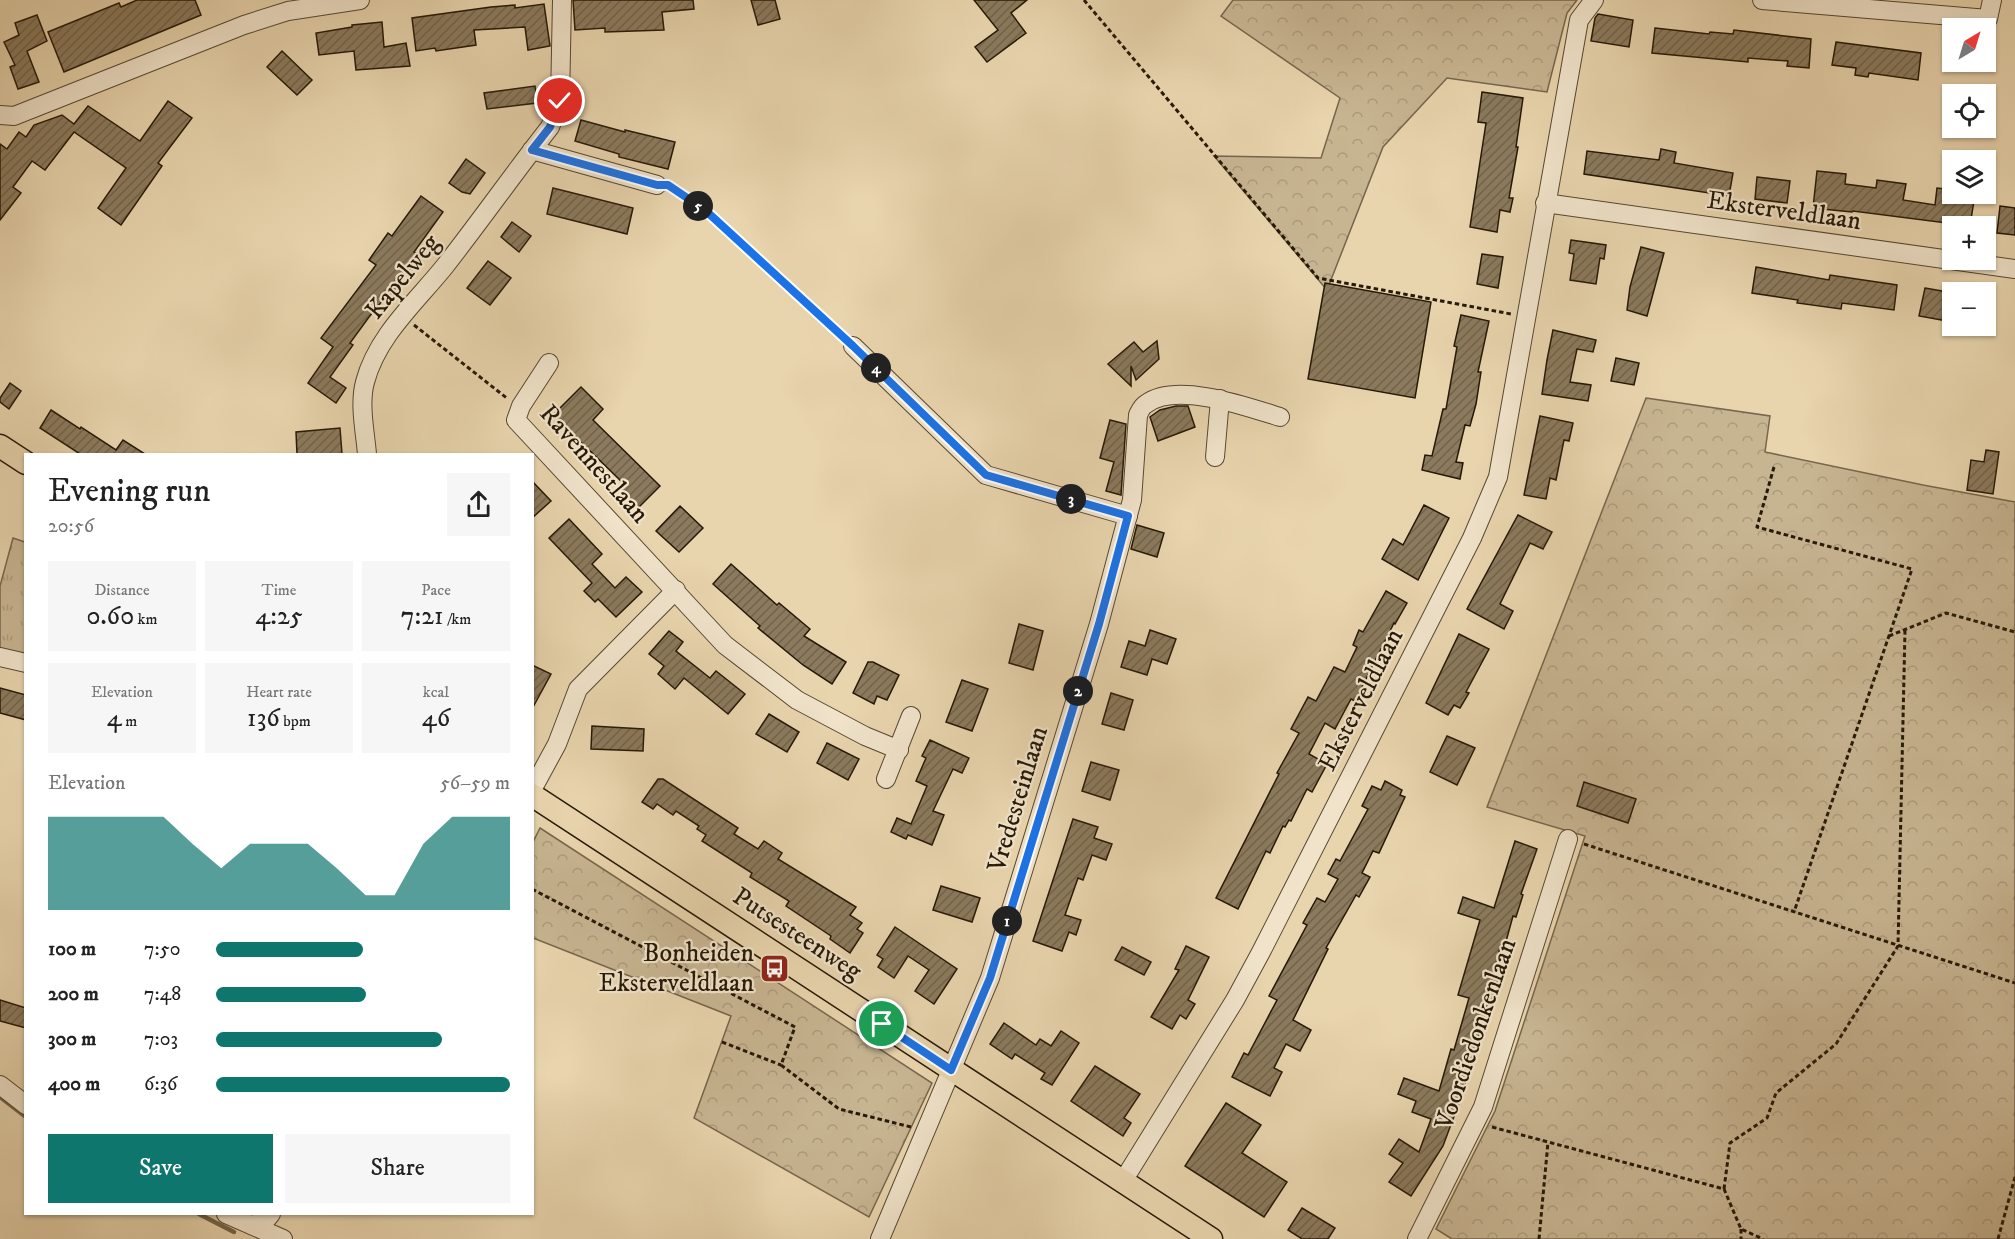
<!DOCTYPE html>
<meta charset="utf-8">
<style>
:root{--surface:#fff;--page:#f6f6f6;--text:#222;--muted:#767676;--accent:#0f766e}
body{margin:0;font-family:"IM FELL DW Pica",serif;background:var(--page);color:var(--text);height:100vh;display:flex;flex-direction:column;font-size:22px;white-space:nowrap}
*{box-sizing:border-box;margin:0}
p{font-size:20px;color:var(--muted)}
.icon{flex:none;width:33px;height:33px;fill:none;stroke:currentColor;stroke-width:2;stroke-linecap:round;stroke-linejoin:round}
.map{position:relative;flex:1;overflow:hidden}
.details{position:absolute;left:24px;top:453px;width:510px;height:762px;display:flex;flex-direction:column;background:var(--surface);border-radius:0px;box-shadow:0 2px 4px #0004}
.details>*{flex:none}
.needle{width:39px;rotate:38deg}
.controls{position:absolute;left:1942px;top:18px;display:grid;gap:12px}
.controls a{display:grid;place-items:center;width:54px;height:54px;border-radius:0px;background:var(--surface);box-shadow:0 2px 4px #0004;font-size:30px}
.pin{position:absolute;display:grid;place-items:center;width:51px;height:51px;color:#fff;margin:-26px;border:3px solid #fff;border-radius:50%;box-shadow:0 2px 6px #0007}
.km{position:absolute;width:30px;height:30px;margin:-15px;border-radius:50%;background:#222;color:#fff;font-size:16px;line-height:30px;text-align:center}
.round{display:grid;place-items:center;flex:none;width:63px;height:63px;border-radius:0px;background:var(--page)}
.summary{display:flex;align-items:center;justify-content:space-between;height:102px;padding:0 24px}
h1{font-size:33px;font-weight:600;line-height:45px}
.metrics{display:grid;grid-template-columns:repeat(3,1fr);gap:9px;height:102px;padding:6px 24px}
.metrics div{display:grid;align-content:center;border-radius:0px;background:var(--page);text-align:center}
.metrics b{font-size:26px;font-weight:600}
.metrics small{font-size:16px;font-weight:400}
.metrics p{font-size:16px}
.chart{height:168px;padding:12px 24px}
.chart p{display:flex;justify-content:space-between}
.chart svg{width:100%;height:108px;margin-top:6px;fill:var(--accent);opacity:.7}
.cta{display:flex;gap:12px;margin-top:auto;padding:12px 24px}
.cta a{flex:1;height:69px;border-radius:0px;background:var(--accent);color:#fff;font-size:24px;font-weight:600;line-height:69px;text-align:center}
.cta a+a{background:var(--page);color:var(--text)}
ul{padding:0 24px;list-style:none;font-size:20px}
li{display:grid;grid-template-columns:96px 72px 1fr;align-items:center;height:45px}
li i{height:15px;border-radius:8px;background:var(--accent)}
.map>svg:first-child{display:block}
</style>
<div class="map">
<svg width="2015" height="1239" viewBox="0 0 2015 1239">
<defs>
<pattern id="forest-crowns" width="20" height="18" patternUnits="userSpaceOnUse" patternTransform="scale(1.5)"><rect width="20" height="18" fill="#c7b491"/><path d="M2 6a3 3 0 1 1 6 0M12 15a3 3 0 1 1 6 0" fill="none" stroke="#ab9a7c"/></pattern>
<pattern id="park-tufts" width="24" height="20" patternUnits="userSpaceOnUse" patternTransform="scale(1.5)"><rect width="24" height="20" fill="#c7b491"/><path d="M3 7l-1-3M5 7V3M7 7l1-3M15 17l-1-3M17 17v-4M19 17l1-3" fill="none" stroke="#ab9a7c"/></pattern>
<pattern id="building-hatch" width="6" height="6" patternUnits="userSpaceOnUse" patternTransform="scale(1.5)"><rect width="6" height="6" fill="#8b7a5d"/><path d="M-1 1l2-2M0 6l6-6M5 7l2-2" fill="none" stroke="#71634b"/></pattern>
</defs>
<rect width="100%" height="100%" fill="#e8d4ad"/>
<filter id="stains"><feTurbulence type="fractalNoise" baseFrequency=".00333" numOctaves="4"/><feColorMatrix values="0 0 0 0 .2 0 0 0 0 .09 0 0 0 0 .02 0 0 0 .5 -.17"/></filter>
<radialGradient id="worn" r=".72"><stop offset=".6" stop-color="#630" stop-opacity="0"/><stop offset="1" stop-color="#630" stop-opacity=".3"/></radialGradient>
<g fill="url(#forest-crowns)" stroke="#76664c" stroke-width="1.5">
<path d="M1233,0H1577L1567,13L1547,92L1447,78L1383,147L1327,290L1214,156L1321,158L1340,98L1221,16Z"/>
<path d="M1646,398L1770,416L1765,452L1923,485L2015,502V1239H1452L1436,1229L1495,1111L1585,836L1487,807Z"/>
<path d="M540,828L932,1083L869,1217L694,1118L731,1016L533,938V842Z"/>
</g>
<path fill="url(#park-tufts)" stroke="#76664c" stroke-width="1.5" d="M13,538L25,542V663L0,657V586Z"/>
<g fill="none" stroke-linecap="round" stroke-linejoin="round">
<g stroke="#736349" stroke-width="4.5">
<path d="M0,1097L26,1117"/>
<path d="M199,1214L234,1232"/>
</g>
</g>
<g fill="url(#building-hatch)" stroke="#261907" stroke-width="1.5">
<path d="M137,0H195L201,15L64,72L48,32L119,3L121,7Z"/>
<path d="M573,0H693L694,9L662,12L664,30L605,32V28L575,30Z"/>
<path d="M751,0H775L780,19L758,25Z"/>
<path d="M974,0H1027L1011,13L1026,33L987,62L975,47L998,30Z"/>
<path d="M544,4L550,46L528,50L525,27L474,30L476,45L436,51L435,48L416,51L412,18L491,7L515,5V8Z"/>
<path d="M1598,14L1633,20L1629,47L1591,41L1595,18Z"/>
<path d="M37,15L47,41L27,51L39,82L18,89L10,67L15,65L4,42L19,35L15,23Z"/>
<path d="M382,22L384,47L406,43L410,66L356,70L354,51L319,55L316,33L352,27V25Z"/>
<path d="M1655,28L1709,34L1710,32L1733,34L1734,30L1811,39L1809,68L1787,66L1788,61L1748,58V62L1652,53Z"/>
<path d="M1836,42L1921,53L1918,80L1869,73L1868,77L1855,75L1856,68L1832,65Z"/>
<path d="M282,51L312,80L297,95L267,67Z"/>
<path d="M535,86L537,103L487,109L484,93Z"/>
<path d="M1482,92L1523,98L1516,147H1518L1509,198H1513L1510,212L1500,210L1497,232L1470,227L1486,123L1478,122Z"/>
<path d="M168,101L192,118L158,163L162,166L121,225L98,208L126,168L74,132L45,170L32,161L13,187L21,193L0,220V144L7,149L19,132L26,137L34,125L62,115L74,124L88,106L140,141Z"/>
<path d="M581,120L625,132V130L675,142L668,169L619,157V154L575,141Z"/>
<path d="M1661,149L1676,152L1674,163L1733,173L1729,196L1584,174L1587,151L1659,160Z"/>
<path d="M466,159L485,173L470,194L462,192L449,183Z"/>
<path d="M1817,171L1846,174L1845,184L1876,188L1877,180L1906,184L1903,200L1935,205L1937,188L1953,190V194H1975L1970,226L1853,211L1852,212L1813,208Z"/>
<path d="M1757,177L1790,181L1787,203L1755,199Z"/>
<path d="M553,188L633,208L627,234L547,214Z"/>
<path d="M421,196L443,212L414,252L420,256L385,302L383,300L369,317L350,343L353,345L330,377L346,388L336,403L308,383L333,347L321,338L376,265L369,260L388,233L392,236Z"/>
<path d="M2000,206L2015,208V235L1997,233Z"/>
<path d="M512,222L531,236L519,252L501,237Z"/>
<path d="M1571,240L1606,245L1604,259L1600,258L1596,284L1570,280L1574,254L1569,253Z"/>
<path d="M1641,247L1664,253L1647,316L1627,310L1630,287Z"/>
<path d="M1482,254L1503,257L1498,288L1477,284Z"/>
<path d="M488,261L511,278L490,305L467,288Z"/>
<path d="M1756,267L1829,280L1830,275L1897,285L1894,310L1842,303L1841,309L1797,303L1798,300L1752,293Z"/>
<path d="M1325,283L1431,302L1415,398L1308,379Z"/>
<path d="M1925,288L1953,293V322L1919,316Z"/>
<path d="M1461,315L1489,321L1478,372H1481L1476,404L1470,426L1465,425L1456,462L1463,463L1460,479L1422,470L1425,455L1432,456L1443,409H1446L1457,347L1454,346Z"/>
<path d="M1553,330L1596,340L1593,352L1577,349L1570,382L1591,385L1588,401L1542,394L1547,360Z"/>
<path d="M1157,341L1159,359L1136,380L1131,366V386L1108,364L1134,342L1143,352Z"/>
<path d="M1616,358L1639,363L1634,385L1611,381Z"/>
<path d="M10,383L21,391L9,409L0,402V398Z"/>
<path d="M581,387L603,409L593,420L660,486L638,508L617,488L623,483L553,415Z"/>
<path d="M1176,406H1188L1195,427L1158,441L1150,417L1160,410Z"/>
<path d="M51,410L80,429L81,427L116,450L123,440L145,454H80L40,428Z"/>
<path d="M1540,416L1573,423L1569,441L1564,440L1556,480L1550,478L1546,499L1524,495Z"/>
<path d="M1110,420L1126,424L1121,495L1106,491L1114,462L1100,458Z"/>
<path d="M340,428L342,454H297L296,432Z"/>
<path d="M1986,450L1999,452L1993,494L1967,490L1971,460L1984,462Z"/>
<path d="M532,481L551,501L532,518Z"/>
<path d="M1424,505L1449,518L1418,580L1382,559L1393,539L1403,545Z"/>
<path d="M680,506L703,528L679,552L656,531Z"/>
<path d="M1518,515L1552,532L1543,549L1530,543L1500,604L1513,611L1504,629L1467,609Z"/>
<path d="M569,519L602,554L592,564L615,588L626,577L642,592L616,617L598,599L595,602L584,591L592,583L549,538Z"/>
<path d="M1137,525L1164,533L1157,557L1131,549Z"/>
<path d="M731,564L777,605L779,603L810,629L804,636L846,662L832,684L803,665L758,628L760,626L713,584Z"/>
<path d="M1386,591L1407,603L1395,624L1394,623L1355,701L1351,699L1335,729L1325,723L1309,754L1327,764L1312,792L1307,789L1291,821L1289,820L1285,827L1283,826L1270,853L1266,851L1238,909L1216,898L1279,774L1277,773L1299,733L1291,729L1308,697L1316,701L1334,667L1345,672L1357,647L1353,645L1359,630L1363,632Z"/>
<path d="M1019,624L1043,631L1033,670L1009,663Z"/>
<path d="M1150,630L1176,639L1167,664L1152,659L1147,675L1121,667L1129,641L1145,646Z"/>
<path d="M669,631L683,642L676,651L710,678L716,671L745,694L728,714L684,678L675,689L658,674L664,666L649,654Z"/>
<path d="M1459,634L1489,649L1466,692L1469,693L1460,708L1454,705L1448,715L1426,703Z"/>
<path d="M868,662H873L899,675L887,700L877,696L874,704L853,693Z"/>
<path d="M532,665L551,674L532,709Z"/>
<path d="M962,680L988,689L972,731L946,722Z"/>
<path d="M0,688L26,695V720L0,713Z"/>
<path d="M1111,693L1133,700L1124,730L1102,724Z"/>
<path d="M769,714L799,732L787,752L756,734Z"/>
<path d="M592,726L644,729L643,751L591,749Z"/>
<path d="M1447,736L1475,748L1457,785L1430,772Z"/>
<path d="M930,740L969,758L962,773L953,769L933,811L944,815L932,845L908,835L906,839L891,832L897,818L911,824L927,786L916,781L926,758L922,756Z"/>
<path d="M827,743L859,759L848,780L817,763Z"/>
<path d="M1091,762L1119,770L1110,800L1082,791Z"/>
<path d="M658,779H663L738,828L734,834L758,849L764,841L782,853L778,859L856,907L850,915L862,923L857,929L863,933L850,953L830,939L831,936L786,906L789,901L750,877L752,873L702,841L706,835L697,829L699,826L676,811L673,815L657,804L653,809L642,802Z"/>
<path d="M1385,781L1402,790L1400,795L1405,797L1379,853L1373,851L1362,873L1370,877L1359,897L1356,895L1326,948L1328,949L1293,1020L1311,1030L1300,1051L1286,1044L1274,1068L1282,1072L1270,1096L1232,1077L1244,1053L1248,1055L1277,1000L1269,996L1307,925L1303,923L1317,898L1325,902L1338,879L1328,874L1336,859L1340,861L1368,809L1362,806L1372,786L1381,790Z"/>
<path d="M1584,782L1636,799L1628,823L1577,806Z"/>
<path d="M1073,819L1098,827L1094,838L1112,844L1106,860L1092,855L1083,880L1078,878L1065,915L1081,920L1076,935L1069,932L1062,951L1033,941Z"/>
<path d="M1515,841L1537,849L1521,894L1523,895L1516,917L1513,916L1505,945L1501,944L1493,975L1498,977L1491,1004L1488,1003L1462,1095L1443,1146L1411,1196L1389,1182L1403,1163L1389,1154L1399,1139L1419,1152L1431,1119L1412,1112L1416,1101L1398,1094L1404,1078L1439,1091L1451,1049L1454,1050L1469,998L1458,995L1480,920L1458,913L1463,897L1494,908Z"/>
<path d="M941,886L980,898L972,922L933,910Z"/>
<path d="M895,927L957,969L934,1004L915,991L929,970L908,956L894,978L878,967L883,959L877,955Z"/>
<path d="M1186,946L1209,957L1188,1000L1195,1004L1186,1019L1180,1015L1172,1029L1151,1017L1179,970L1175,969Z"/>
<path d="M1122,947L1151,962L1144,975L1115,960Z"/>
<path d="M0,1000L26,1008V1028L0,1021Z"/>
<path d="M1004,1023L1036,1045L1040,1039L1051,1046L1061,1031L1079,1043L1052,1085L1041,1079L1045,1073L1015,1054L1012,1059L990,1044Z"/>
<path d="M1095,1066L1140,1094L1124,1118L1131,1123L1123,1136L1071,1101Z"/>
<path d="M1226,1103L1261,1125L1242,1153L1287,1182L1264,1217L1185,1166Z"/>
<path d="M1302,1208L1335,1228L1328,1239H1302L1288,1230Z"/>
</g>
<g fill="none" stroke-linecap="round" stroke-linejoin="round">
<defs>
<g id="minor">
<path d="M1762,0L1988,19L1992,0"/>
<path d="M0,115L14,116L244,25L288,11L360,0"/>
<path d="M532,150L657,185"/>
<path d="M1545,203L2015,269"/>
<path d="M853,346L986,475L1128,516"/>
<path d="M549,363L521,406L516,420L725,645L797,700L865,736L899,750"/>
<path d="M367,454C365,431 359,404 365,382C377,336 416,302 445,266C481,220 514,173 550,127L560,101L562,0"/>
<path d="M1215,457L1220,399"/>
<path d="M0,657L26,663"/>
<path d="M886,779L911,716"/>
<path d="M532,790L557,744L578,689L676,590"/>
<path d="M0,1085L26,1105"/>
<path d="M1123,1181L1235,1000L1261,952L1472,538L1498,477L1579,20L1594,0"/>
<path d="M226,1214L283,1239"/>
<path d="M252,1225L265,1221L271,1214"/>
<path d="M880,1239L990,978L1099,624L1132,500L1138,415C1140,411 1142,406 1146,404C1176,381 1248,407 1280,417"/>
<path d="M1417,1239L1483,1107L1568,839"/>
</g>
<g id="major">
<path d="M0,446L26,463"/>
<path d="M532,795L1211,1239"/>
</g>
</defs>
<use href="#minor" stroke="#564830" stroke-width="20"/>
<use href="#major" stroke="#261907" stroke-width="25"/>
<g stroke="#261907" stroke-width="3" stroke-dasharray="4.5 3" stroke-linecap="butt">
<path d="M1084,0L1318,278L1511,314"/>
<path d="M673,189L705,210L842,336"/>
<path d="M414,325L508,399"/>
<path d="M1774,467L1757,527L1912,569L1794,912"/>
<path d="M1889,636L1946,613L2015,632"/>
<path d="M1584,844L2015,983"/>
<path d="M532,889L795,1027L781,1065L839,1109L911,1127"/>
<path d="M722,1042L781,1065"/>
<path d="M1492,1127L1724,1189L1741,1229L1763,1239"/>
<path d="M1724,1189L1730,1143L1767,1118L1776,1093L1836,1044L1898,946L1905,630"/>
<path d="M1741,1229V1239"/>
<path d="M1539,1239L1548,1142"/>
<path d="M1998,1239L2015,1177"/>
</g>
<use href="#minor" stroke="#f0e3ca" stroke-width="18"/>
<use href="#major" stroke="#e8d4ad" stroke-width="22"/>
</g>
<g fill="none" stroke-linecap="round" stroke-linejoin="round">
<defs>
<path id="route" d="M560,101L550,127L532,150L657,185H668L705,210L853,346L986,475L1128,516L1099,624L990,978L951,1070L882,1024"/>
</defs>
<use href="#route" stroke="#fff" stroke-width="12"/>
<use href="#route" stroke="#1a73e8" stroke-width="8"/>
</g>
<defs>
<symbol id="bus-square" viewBox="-11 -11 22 22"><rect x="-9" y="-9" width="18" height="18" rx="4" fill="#8f2418" stroke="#f0e3ca"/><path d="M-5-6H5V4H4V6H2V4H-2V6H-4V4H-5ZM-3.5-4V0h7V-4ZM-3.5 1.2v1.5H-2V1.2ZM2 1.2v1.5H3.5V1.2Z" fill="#fff"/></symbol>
</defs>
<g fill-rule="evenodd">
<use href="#bus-square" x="758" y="952" width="33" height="33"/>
</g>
<g text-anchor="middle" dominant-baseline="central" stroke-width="4.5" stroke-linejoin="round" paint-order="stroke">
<g font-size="26" fill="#261907" stroke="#f0e3ca">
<text transform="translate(1784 211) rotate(8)">Eksterveldlaan</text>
<text transform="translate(403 277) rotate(-51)">Kapelweg</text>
<text transform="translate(594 464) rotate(48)">Ravennestlaan</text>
<text transform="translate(1361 700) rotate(-63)">Eksterveldlaan</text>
<text transform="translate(1018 799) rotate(-73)">Vredesteinlaan</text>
<text transform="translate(797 934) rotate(33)">Putsesteenweg</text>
<text transform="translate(1476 1034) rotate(-71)">Voordiedonkenlaan</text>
</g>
<g font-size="26" fill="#261907" stroke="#f0e3ca" text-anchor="end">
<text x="754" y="953">Bonheiden<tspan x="754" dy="30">Eksterveldlaan</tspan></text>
</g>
</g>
<rect width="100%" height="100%" filter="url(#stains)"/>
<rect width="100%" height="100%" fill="url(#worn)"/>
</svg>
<div class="controls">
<a><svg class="needle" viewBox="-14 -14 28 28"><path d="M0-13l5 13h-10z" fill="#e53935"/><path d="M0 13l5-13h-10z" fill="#767676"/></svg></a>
<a><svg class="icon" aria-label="locate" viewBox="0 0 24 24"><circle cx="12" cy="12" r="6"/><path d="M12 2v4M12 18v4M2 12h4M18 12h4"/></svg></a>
<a><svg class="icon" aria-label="layers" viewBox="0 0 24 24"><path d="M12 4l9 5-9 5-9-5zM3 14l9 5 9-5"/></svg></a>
<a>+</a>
<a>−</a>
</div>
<div class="pin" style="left:882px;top:1024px;background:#1e9e55"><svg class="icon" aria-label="arrive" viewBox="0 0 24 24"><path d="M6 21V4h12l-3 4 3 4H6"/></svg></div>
<div class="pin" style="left:560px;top:101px;background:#d93025"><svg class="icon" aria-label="check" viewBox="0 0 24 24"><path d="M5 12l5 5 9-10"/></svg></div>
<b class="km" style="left:1007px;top:921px">1</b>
<b class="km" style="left:1078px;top:691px">2</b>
<b class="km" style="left:1071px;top:499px">3</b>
<b class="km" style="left:876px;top:368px">4</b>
<b class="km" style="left:698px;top:206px">5</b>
<section class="details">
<div class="summary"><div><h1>Evening run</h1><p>20:56</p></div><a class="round"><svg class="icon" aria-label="share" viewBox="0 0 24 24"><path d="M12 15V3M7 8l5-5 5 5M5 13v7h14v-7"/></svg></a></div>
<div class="metrics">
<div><p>Distance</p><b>0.60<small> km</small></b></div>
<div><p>Time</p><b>4:25</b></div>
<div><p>Pace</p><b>7:21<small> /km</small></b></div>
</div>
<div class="metrics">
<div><p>Elevation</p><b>4<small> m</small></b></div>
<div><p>Heart rate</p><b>136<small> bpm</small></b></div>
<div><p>kcal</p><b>46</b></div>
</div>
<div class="chart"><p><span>Elevation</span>56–59 m</p>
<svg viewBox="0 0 160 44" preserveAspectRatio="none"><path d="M0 44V6L10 6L20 6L30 6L40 6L50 17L60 27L70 17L80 17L90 17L100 27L110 38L120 38L130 17L140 6L150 6L160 6V44z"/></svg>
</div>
<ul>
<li><b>100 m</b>7:50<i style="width:50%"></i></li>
<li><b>200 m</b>7:48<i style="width:51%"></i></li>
<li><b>300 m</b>7:03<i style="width:77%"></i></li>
<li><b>400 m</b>6:36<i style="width:100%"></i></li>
</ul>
<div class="cta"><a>Save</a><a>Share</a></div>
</section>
</div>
